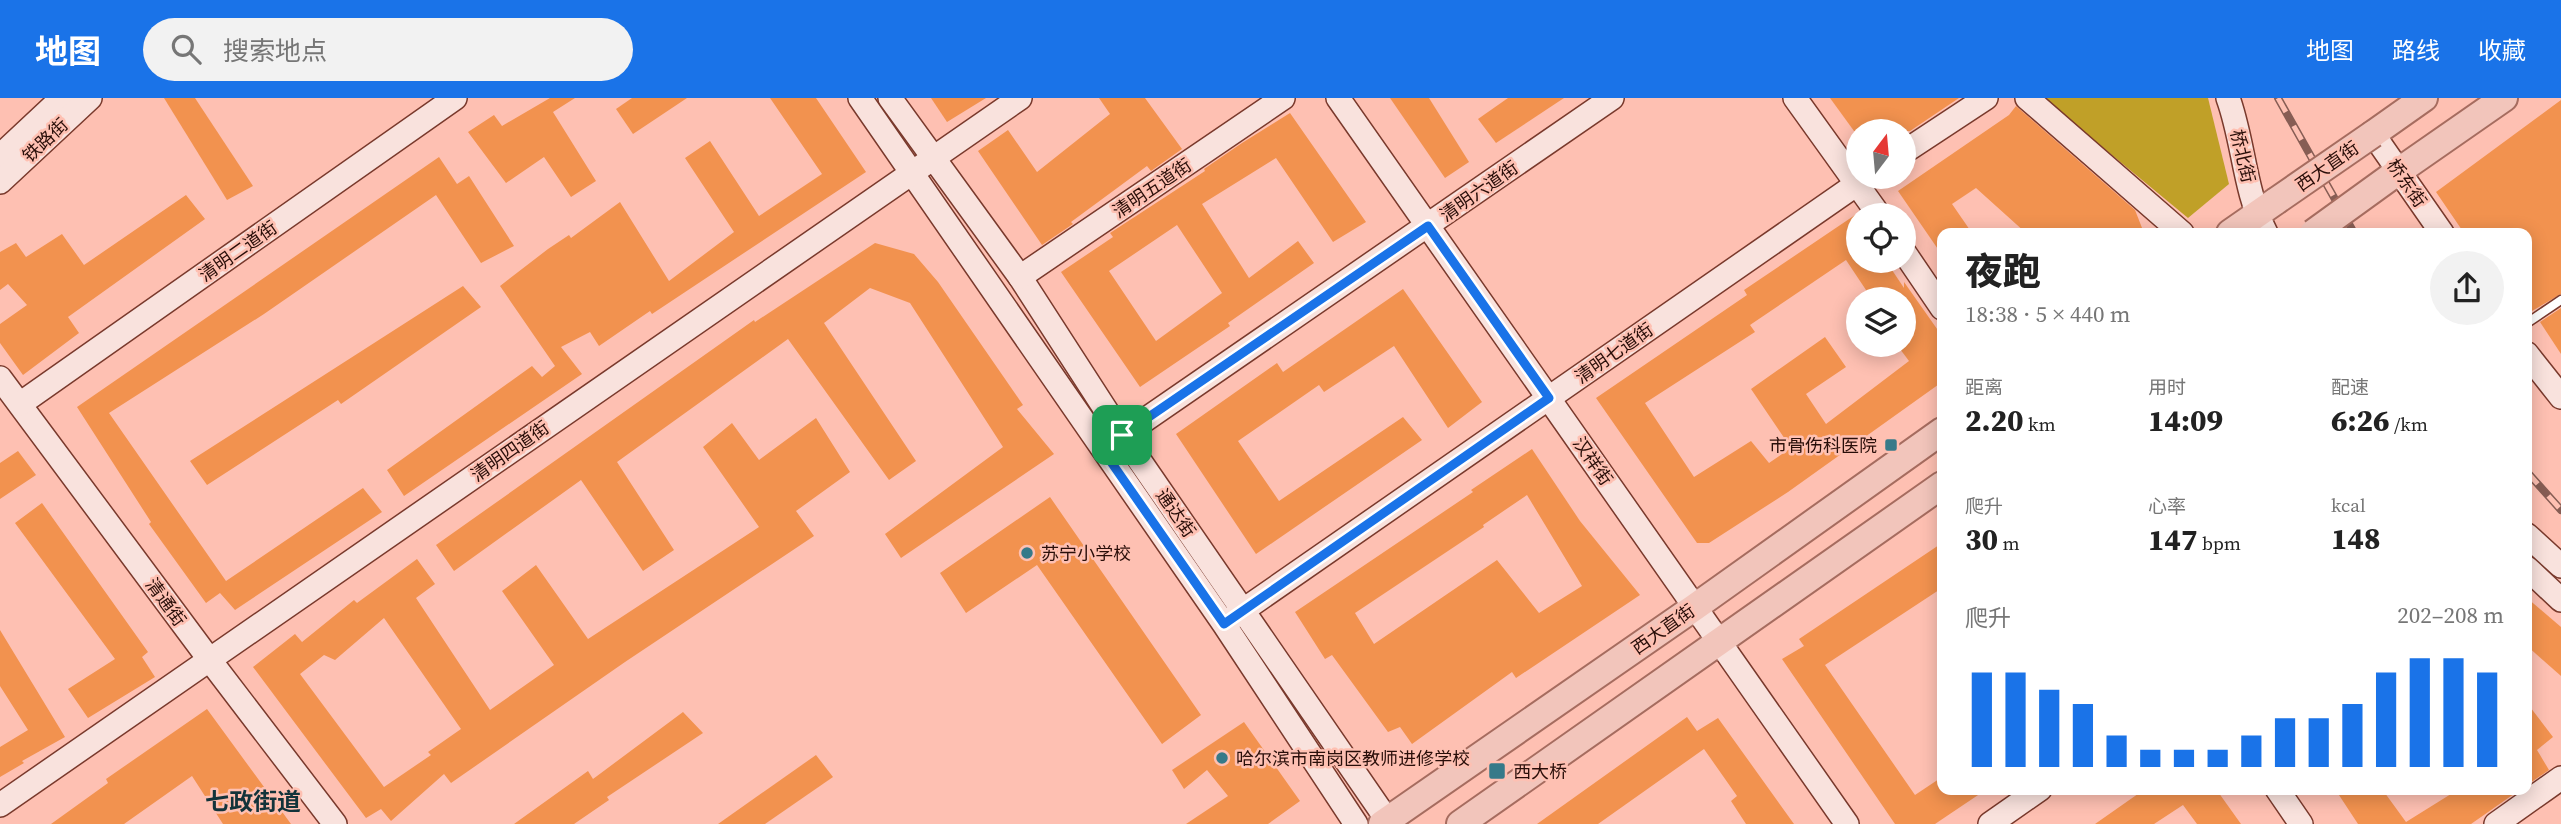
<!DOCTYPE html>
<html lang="zh">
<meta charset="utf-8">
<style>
:root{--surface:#fff;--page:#f2f2f2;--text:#222;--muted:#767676;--accent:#1a73e8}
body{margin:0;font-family:"Source Serif 4","Noto Sans SC",serif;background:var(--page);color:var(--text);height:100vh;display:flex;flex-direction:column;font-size:26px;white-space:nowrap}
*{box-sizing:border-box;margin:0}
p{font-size:23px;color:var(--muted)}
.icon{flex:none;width:38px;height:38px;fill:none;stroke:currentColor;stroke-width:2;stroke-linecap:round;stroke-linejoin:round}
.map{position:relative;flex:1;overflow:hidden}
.panel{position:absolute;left:1937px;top:130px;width:595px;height:567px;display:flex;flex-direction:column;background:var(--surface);border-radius:14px;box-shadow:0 4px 18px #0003}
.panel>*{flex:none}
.needle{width:46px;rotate:16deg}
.tools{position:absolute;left:1846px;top:21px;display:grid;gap:14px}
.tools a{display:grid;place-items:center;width:70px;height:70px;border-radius:50%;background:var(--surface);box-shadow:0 4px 18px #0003;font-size:35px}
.pin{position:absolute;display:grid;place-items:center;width:60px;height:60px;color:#fff;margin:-30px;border-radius:14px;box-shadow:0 4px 10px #0006}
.round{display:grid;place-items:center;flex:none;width:74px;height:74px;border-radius:37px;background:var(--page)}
.headline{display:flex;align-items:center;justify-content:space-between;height:119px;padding:0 28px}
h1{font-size:38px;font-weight:800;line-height:52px}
.figures{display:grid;grid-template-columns:repeat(3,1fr);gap:10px;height:119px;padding:7px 28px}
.figures div{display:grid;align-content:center}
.figures b{font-size:30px;font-weight:800}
.figures small{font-size:19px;font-weight:400}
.figures p{font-size:19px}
.chart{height:196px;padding:14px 28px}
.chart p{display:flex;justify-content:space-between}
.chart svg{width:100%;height:126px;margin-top:7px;stroke:var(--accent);stroke-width:6}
header{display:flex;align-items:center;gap:42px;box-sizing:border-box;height:98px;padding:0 35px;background:var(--accent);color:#fff}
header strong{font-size:33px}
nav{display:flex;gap:38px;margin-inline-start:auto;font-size:24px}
.search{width:490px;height:63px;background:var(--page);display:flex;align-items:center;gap:18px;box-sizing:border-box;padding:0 24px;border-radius:38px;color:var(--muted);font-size:26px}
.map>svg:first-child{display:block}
</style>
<header>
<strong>地图</strong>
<div class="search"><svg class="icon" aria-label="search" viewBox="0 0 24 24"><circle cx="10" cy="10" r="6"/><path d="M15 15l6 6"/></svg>搜索地点</div>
<nav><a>地图</a><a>路线</a><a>收藏</a></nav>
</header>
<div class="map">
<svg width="2561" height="726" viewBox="0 0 2561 726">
<rect width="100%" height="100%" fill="#fec0b2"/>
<path fill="#c0a028" d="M2043,0H2208L2229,86L2188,120Z"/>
<g fill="#f2924f" fill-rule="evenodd">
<path d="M164,0H195L253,88L227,102Z"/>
<path d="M550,0H575L553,14L596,83L571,99L544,59L506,85L468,34L494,17L502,28Z"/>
<path d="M632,0H687L633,36L616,11Z"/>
<path d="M770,0H816L866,74L652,216L650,213L599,248L590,234L561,249L582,276L404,398L387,372L532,268L542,279L555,268L500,188L548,151L569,137L571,140L620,104L669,183L734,134L685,60L710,43L759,118L822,76Z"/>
<path d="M931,0H986L947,24Z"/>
<path d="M1099,0H1145L1182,51L1151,73L1147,68L1071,124L1073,126L1042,147L978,53L1008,32L1037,74L1110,16Z"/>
<path d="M1390,0H1429L1469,64L1445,80Z"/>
<path d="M1508,0H1564L1496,45L1478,21Z"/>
<path d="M1830,0H1959L1910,33H1854Z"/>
<path d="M2561,2V196L2532,213L2527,206V135H2464L2436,94Z"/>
<path d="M2016,8L2135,112L2144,135H2026L1976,90L1952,106L1972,135H1942V157L1898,93L2009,17Z"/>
<path d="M1290,15L1366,124L1333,144L1276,60L1202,106L1249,180L1298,143L1314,165L1228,225L1230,228L1140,289L1061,174L1113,139L1110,135L1205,73L1204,71L1242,45ZM1177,127L1222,195L1156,243L1109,173Z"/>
<path d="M439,59L457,86L469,78L514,148L481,165L436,97L264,216L109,315L226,483L363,390L382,414L235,512L220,495L206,505L149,426L151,424L77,309Z"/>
<path d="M186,97L205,121L68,219L79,235L23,277L0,245V226L27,207L8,186L0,192V154L16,145L26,159L62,136L84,167Z"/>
<path d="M1858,115V163H1886L1904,190V184L1942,238V284L1788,394L1709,445H1697L1596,300L1747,197L1744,192ZM1846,162L1872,201H1904V247H1897L1909,263L1826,326L1806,296L1846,269L1825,239L1751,291L1791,350L1769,365L1751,343L1694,379L1645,305L1755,234L1750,227Z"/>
<path d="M875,145L914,156L938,184L1023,307L1017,311L1054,356L901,460L885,436L1003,349L910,205L870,190L824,225L916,363L889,382L788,241L617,364L674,452L643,473L581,382L454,473L436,447L754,222L755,224Z"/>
<path d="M463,188L481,209L341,306L338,302L207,387L190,363Z"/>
<path d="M1403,191L1482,304L1448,330L1394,248L1324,294L1319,287L1238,343L1279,403L1403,319L1422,342L1256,456L1176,336L1277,265L1283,274Z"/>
<path d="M2561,210V256L2540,224Z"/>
<path d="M816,320L850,374L796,413L814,438L625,564L451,685L444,676L391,723L381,711L366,720L253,569L295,536L302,544L354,502L357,505L417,461L435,486L416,500L490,612L554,567L502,493L536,467L588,541L759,429L703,349L732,325L759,362ZM384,520L461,631L428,654L431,657L384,689L300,576L324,557L335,562Z"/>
<path d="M1532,351L1580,423L1640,497L1516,580L1512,574L1412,646L1400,629L1388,634L1332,557L1325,561L1295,514L1473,394L1471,392ZM1527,397L1582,488L1539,515L1497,462L1374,546L1355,515L1484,429L1483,427Z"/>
<path d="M18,353L36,377L0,401V365Z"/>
<path d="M1050,399L1201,617L1162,646L1037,467L966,515L940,475Z"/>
<path d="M42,405L148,554L142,559L155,579L88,620L68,591L115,561L15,425Z"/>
<path d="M1942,445V490L1825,567L1915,697L1942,679V691H1987L1935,726H1895L1782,561L1804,548L1799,541Z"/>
<path d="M2527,500L2561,529V578L2527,548Z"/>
<path d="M0,532L65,639L22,663L24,665L0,679V649L28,632L0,588Z"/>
<path d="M2527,605L2553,639L2537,652L2549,672L2527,687Z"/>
<path d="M207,611L291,726H223L192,678L124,726H51L108,685L106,681Z"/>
<path d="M683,614L703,635L607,699L609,702L574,726H514L588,673L593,681Z"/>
<path d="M1687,619L1697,633L1718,620L1794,726H1746L1731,703L1737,698L1704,651L1598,726H1537Z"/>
<path d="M1244,624L1300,703L1268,726H1186L1228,698L1207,672L1184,691L1172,672Z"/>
<path d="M816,657L833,679L765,726H718Z"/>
<path d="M2145,691H2216L2241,726H2197L2183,707L2154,726H2095Z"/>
<path d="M2335,691H2382L2406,724L2459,691H2521L2471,726H2358Z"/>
</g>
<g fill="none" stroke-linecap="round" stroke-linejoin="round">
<defs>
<path id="lane" d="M2527,225L2561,202"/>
<g id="secondary">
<path d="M860,0L1224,526L1356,726"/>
<path d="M890,0L1020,179L1122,337L1390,726"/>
<path d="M1338,0L1847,726"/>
<path d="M1795,0L1879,117"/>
<path d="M2027,0L2182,135"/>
<path d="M2228,0C2244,44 2244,93 2266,135"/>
<path d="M2373,36L2442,135"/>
<path d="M1904,54L1986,0"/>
<path d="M0,58L62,0"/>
<path d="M0,84L90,0"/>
<path d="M1904,154L1942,210"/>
<path d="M1020,179L1283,0"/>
<path d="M2527,256L2561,299"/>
<path d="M0,280L209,561L335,726"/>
<path d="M20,306L455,0"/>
<path d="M1110,346L1612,0"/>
<path d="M2527,437L2561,468"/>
<path d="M2527,470L2561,502"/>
<path d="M1232,520L1867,79"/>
<path d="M2277,691L2301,726"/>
<path d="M0,707L1020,0"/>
<path d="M1990,726L2040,691"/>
<path d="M2496,726L2561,680"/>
</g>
<g id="primary">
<path d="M2373,36L2424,0"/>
<path d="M2389,80L2504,0"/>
<path d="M2230,135L2276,103"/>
<path d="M1382,726L1695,509L1942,333"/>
<path d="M1460,726L1942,387"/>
</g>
</defs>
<use href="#lane" stroke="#79392c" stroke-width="11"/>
<use href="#secondary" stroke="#79392c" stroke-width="26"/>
<use href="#primary" stroke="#a66c5f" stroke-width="30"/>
<use href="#lane" stroke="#fff" stroke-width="8"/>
<use href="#secondary" stroke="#f9e2dd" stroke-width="23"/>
<use href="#primary" stroke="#f2c5bb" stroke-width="26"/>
<defs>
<g id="rail">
<path d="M2278,0L2354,135"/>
<path d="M2527,374L2561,412"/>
</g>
</defs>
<use href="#rail" stroke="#875d54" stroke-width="8"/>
<use href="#rail" stroke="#fec0b2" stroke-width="5" stroke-dasharray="16" stroke-linecap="butt"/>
<defs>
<g id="primary-bridge">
<path d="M2276,103L2373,36"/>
<path d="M2313,135L2389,80"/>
</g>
</defs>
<use href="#primary-bridge" stroke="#a66c5f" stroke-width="30" stroke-linecap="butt"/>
<use href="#primary-bridge" stroke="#f2c5bb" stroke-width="26"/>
</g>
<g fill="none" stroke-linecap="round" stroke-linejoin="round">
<defs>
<path id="route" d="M1428,128L1549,300L1224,526L1102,351Z"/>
</defs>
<use href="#route" stroke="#fff" stroke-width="14"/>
<use href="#route" stroke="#1a73e8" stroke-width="9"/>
</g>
<g fill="#367a89" stroke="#fec0b2" stroke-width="2.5">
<rect x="1884" y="340" width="14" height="14" rx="3.5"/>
<circle cx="1027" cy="455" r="7"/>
<circle cx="1222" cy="660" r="7"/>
<rect x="1488" y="664" width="18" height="18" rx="3.5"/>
</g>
<g text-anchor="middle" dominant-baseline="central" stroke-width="5" stroke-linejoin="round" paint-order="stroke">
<g font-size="18" fill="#290e09" stroke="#fec0b2">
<text transform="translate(45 42) rotate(-43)">铁路街</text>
<text transform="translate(2243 58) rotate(77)">桥北街</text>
<text transform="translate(2327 68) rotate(-35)">西大直街</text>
<text transform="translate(2407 85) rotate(55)">桥东街</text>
<text transform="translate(1152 90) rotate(-34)">清明五道街</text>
<text transform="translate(1479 93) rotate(-35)">清明六道街</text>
<text transform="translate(238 153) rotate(-35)">清明二道街</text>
<text transform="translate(1614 255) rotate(-35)">清明七道街</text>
<text transform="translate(510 353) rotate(-35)">清明四道街</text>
<text transform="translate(1593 363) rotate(55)">汉祥街</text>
<text transform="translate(1176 415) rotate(55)">通达街</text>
<text transform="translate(166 504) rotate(54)">清通街</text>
<text transform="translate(1663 531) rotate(-35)">西大直街</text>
</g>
<g font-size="18" fill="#290e09" stroke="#fec0b2" text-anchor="start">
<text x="1877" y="347" text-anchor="end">市骨伤科医院</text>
<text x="1041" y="455">苏宁小学校</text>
<text x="1236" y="660">哈尔滨市南岗区教师进修学校</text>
<text x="1513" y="673">西大桥</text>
</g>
<g font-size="24" font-weight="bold" fill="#12333a" stroke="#fec0b2">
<text x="253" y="703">七政街道</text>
</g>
</g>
</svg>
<div class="tools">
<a><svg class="needle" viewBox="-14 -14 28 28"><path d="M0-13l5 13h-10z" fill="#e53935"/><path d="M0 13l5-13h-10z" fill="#767676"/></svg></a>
<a><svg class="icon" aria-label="locate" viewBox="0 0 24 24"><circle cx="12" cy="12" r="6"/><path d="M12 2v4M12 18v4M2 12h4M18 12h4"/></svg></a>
<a><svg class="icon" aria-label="layers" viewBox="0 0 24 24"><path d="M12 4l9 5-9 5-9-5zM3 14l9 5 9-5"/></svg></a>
</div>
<div class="pin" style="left:1122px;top:337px;background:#1e9e55"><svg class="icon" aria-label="arrive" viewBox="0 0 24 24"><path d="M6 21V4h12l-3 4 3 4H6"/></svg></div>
<section class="panel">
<div class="headline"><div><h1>夜跑</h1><p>18:38 · 5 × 440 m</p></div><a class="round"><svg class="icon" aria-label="share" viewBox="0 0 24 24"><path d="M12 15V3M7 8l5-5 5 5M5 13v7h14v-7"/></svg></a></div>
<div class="figures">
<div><p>距离</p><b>2.20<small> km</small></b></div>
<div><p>用时</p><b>14:09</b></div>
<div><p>配速</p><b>6:26<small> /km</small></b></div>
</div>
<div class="figures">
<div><p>爬升</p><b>30<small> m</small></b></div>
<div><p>心率</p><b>147<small> bpm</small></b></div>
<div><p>kcal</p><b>148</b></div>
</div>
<div class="chart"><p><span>爬升</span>202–208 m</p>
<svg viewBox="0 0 160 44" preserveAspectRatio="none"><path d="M5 44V11M15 44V11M25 44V17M35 44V22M45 44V33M55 44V38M65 44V38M75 44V38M85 44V33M95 44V27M105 44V27M115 44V22M125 44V11M135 44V6M145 44V6M155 44V11"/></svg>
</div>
</section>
</div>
